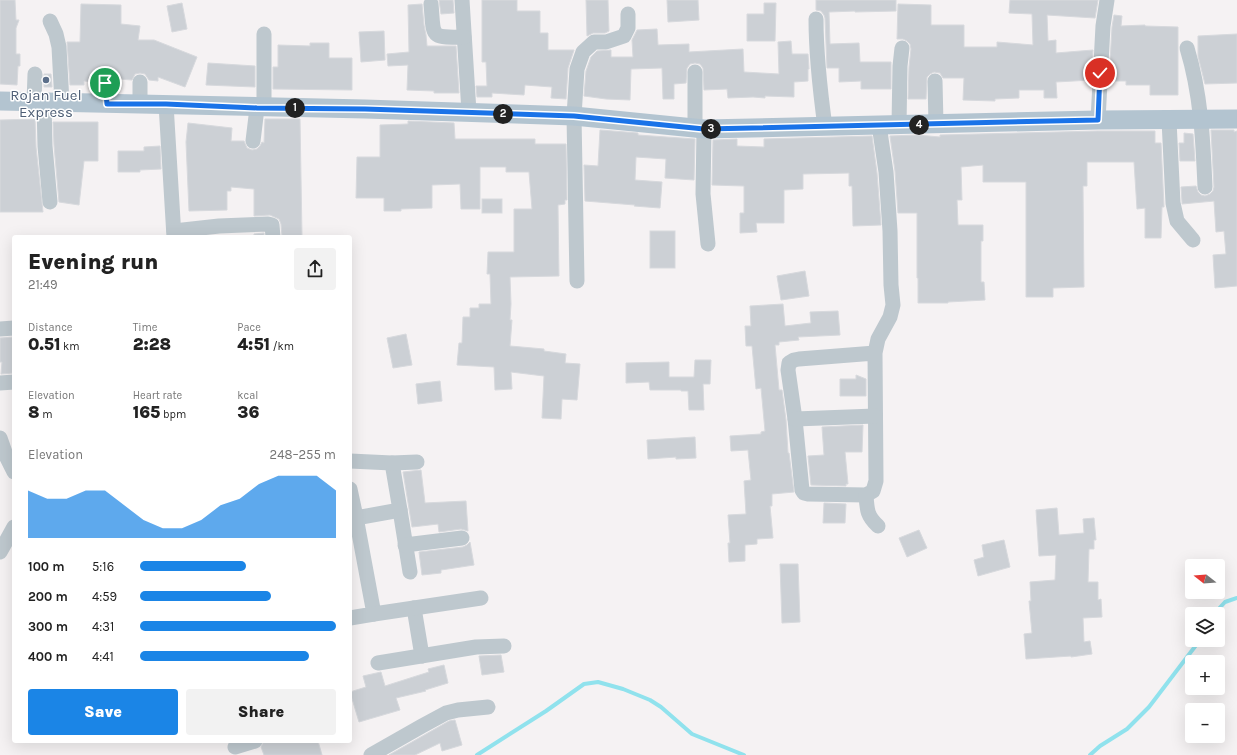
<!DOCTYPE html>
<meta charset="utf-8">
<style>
:root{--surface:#fff;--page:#f2f2f2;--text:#222;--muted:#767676;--accent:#1b85e6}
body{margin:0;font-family:Karla,sans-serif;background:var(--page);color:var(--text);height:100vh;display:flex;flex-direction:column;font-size:15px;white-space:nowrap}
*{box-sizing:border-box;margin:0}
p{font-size:13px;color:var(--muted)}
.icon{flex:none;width:22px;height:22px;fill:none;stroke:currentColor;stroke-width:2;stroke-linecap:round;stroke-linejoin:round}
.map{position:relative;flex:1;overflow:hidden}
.details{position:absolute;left:12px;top:235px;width:340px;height:508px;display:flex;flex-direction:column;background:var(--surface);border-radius:4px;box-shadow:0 4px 16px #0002}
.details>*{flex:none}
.needle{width:26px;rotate:287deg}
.tools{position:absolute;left:1185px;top:559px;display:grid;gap:8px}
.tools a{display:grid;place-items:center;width:40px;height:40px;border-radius:4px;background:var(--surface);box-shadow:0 4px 16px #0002;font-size:20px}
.pin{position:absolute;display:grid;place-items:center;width:34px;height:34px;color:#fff;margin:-17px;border:2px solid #fff;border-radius:50%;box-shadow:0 1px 4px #0007}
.km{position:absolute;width:20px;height:20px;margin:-10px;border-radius:50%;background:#222;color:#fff;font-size:11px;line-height:20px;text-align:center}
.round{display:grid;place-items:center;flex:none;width:42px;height:42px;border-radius:4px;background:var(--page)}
.head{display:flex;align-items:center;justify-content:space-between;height:68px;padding:0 16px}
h1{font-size:22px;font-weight:800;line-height:30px}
.stats{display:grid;grid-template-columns:repeat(3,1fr);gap:6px;height:68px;padding:4px 16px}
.stats div{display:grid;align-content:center}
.stats b{font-size:17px;font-weight:800}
.stats small{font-size:11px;font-weight:400}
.stats p{font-size:11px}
.chart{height:112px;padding:8px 16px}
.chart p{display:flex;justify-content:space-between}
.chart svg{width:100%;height:72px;margin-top:4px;fill:var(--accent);opacity:.7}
.action{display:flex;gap:8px;margin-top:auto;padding:8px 16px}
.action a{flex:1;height:46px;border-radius:4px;background:var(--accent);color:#fff;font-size:16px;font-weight:800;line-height:46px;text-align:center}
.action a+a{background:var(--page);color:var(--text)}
ul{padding:0 16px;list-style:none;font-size:13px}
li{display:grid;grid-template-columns:64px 48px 1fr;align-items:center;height:30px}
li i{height:10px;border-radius:5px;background:var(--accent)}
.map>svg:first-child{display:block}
</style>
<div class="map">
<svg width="1237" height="755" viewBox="0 0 1237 755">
<rect width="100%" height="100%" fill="#f5f2f3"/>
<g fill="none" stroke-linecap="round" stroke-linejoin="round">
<g stroke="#90e2ed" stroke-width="4">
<path d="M1214,614L1225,602L1237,598"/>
<path d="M477,755L546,711L584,684L598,682L623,689L650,700L661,707L692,734L744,755"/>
<path d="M1090,755L1100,746L1127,729L1149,707L1200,640"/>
</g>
</g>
<g fill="#ccd0d5" stroke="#d7d9dd">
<path d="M0,0H15L16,20H19L16,28V54H20V66H18L17,85L0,84Z"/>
<path d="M439,0H453L454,13L441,14Z"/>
<path d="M482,0H517V11H540V33H548V50H574L568,68L566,99L551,98L552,87L525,85L524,95L492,93V97H477L476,86H487L486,62H482Z"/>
<path d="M586,0H608L609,31L605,33H593L587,36Z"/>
<path d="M667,0H698L699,20L668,22Z"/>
<path d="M816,0H896V11L855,12V11L829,12L830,44L859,43L860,62H891V89H861V81L839,82V68H827L825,18L824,15L821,11L816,10Z"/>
<path d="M1010,0H1098L1095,18L1047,15L1048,41L1056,40V53L1093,50L1091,80L1056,82L1057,98H1044V90H1019V98L995,99V101L963,100L964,78H943L940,73L934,72L930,74L927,77L926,99H908L909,67L911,49L910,44L907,41L903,39H897L898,4L931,5V25H964V47H997V42L1033,45L1032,14L1009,13Z"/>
<path d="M182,3L187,29L172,32L167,6Z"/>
<path d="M764,3H776L775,41H747V14H764Z"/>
<path d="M81,4L121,5V24L140,26L138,40H154L197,57L185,87L158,77V81L149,80L145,74L140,73L135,74L132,80L119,79V83H114L112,77L108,75L105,74L99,76L96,82L84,81V85H70L67,42H80Z"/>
<path d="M422,4L424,25L426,35L427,46H456L459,93H434V91L407,90L408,65L388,66L387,54L409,52L408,5Z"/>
<path d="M1114,15L1122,16L1121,26L1145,25V26L1178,27V95H1150V85H1126V81H1109L1112,27Z"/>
<path d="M657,29L658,45L689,44V52L743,49L744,72L779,74L778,42L791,41L792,54H808L809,69H808V81L794,82V97L765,96V98L753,97L728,98L727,89L704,90L703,68L700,64L695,63L690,64L687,68L686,83L674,84V99H663L662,68L631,69L630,100L606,99L584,96L586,71L591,57L597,51L611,50V57H633L632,40L637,30Z"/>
<path d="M384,31L385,60L361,62L359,32Z"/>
<path d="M1237,34V83L1205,84L1198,56V36Z"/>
<path d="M310,43H329V58H352V90L273,89V67H278V45L310,46Z"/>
<path d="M208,63L255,66V87L206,85Z"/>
<path d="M44,74H51L52,87H44Z"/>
<path d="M35,119L36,147L43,212H0V120Z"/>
<path d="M265,119H300L302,237H282L281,224L279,219L270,215L254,216V189L231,187V191H227V210L189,211L186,142L188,123L232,128L231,141H244L247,148L252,150L257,149L260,146L262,142L264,143Z"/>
<path d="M408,121L454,123L455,139H535V144H566L567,200H565V204L558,205L559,276L510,277L511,304L510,320H512L510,346L544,349V351L566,354L565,363L580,364L577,400L562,399L561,419L542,418L544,376L511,372L512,389L495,390L494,367L457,365L459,343H462L463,317H470V308H479V304H491L490,274H487L488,252H514V209H532L529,172H506V167H480V209H461L460,184L432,185V208L401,209V211H384V198H356L357,157H380V125L408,124Z"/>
<path d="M53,122H98V161H84L79,205L59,202L54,145Z"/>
<path d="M600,130L638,133V135L695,139L694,180L665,178L666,159L636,157L635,180L662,182L660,208L634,206L635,205L585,201L584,165L598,166Z"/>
<path d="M1211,130H1234V132L1237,131V286L1215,288L1213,255L1226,254L1224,231L1216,232L1214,201L1182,204V202L1181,187L1196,186L1198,192L1201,195L1205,196L1210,194L1213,191L1214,187Z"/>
<path d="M1098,131H1155V143H1161L1164,207H1162L1161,238H1145V208L1137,209L1134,162H1087V186H1083L1084,287L1053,288V297H1026V182H983V165L961,167L962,200H957L958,225H983V241H981V282H984L985,300L948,302V303H918V278H917V213H898L895,171L890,136L917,135L940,137V135Z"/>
<path d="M1184,133L1193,134L1195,161H1180L1179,143H1184Z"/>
<path d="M872,136L877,173L881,225L853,226L852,186H849V173L803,174V189L784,190V223H756L757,232L740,233V213H744V186L712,185L713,140L737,139V146L764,147V139Z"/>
<path d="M160,146L161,169L140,170V172H118V151H144V147Z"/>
<rect x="482" y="199" width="20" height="14"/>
<rect x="650" y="231" width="25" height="37"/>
<path d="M264,233V237H254V234Z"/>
<path d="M805,271L809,296L781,300L777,276Z"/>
<path d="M783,304L785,326L811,323L810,312L838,311L840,335L798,337L799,340L779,342V345H775L779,390H782L786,420L788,453H789L794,492L772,494V506H770L773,538L757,539V544L745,545V561L729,562L728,543H730L728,515L746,514L744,481L751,480L748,450L731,451L730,436L761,434V432L765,431L761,388L756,389L752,346H746L745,326H751L750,306Z"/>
<path d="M406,334L412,365L393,368L387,338Z"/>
<path d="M14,337V373L1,374L2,362H0V338Z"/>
<path d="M695,360H711L710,384H703L704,410H689L688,391H681V390H650L649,382L626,383V363L669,362V377H694Z"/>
<path d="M856,375L866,379V396H840V379H856Z"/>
<path d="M440,381L442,401L418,404L416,384Z"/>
<path d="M863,425L862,452H845L848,484H846V486L811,485L808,456L824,455L822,427Z"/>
<path d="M695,437L696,458L676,459V457L648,459L647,440Z"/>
<path d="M421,470L425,503L466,501L468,531L461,529L439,532L438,524L412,527L403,472Z"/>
<path d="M824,503L846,504L845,523H823Z"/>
<path d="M1057,508L1059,535L1084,533L1083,519L1094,518L1096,540H1094V549H1089L1088,582H1098V600L1101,599L1102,617L1083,618L1084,642L1090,641L1092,654L1071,657V656L1026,659L1024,634L1032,633L1029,601H1031L1030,582L1055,580L1056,555L1039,556L1036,510Z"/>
<path d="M919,530L927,548L907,557L899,538Z"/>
<path d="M1004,540L1010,567L978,576L974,560L984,557L982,545Z"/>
<path d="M470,542L474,565L441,570V573L422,575L419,552L463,547L467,545Z"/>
<path d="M780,564H798L800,622L782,623Z"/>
<path d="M501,655L504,672L482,675L479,656Z"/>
<path d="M444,665L448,683L425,690L426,691L396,698L400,710L359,722L350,692L366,687L363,676L381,672L385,686L429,672L428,669Z"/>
<path d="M455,720L462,745L442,751L440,743L415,755H389L449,721Z"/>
<path d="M264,741H318L322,755H264L261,747Z"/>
</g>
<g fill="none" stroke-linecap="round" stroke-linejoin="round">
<g stroke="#bec8ce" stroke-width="15">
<path d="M462,0L469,112"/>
<path d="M431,4C434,37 429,38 464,37"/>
<path d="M816,19C816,55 820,90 825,127"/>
<path d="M50,21L56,34L59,47L62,103"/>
<path d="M1187,48C1201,94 1203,140 1205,187"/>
<path d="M695,72V129"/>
<path d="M935,81L936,124"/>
<path d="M105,83L107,104"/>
<path d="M34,103L35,74"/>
<path d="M44,103L45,146L50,202"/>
<path d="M140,104V82"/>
<path d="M166,104L174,237"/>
<path d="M264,108V34"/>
<path d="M1098,120L1103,26L1107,0"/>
<path d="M1169,120L1173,203L1177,221L1193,240"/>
<path d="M899,125L900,66L902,48"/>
<path d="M704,129L703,194L708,244"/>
<path d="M253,141L257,108"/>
<path d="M174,231L219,226L268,224L272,225L273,237"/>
<path d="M577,281L574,116L577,69L583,52L594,42H606L624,36L628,28V14"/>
<path d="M0,329L14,328"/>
<path d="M875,353L799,359L794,360L789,363L788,370L795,419L802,490L804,493L808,494L866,495L873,491L876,481L875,353L878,339L890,317L893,305L891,285L890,231L886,172L879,125"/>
<path d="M0,383L14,382"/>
<path d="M795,419L875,416"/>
<path d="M0,438L7,458L14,472"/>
<path d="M350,461L392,463L400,510L350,519"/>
<path d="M392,463L417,462"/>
<path d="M350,489L356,517L374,614L350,618"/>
<path d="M866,495C867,510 867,516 878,526"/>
<path d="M400,510L410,572"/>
<path d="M405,545L462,538"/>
<path d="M0,552L14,527"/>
<path d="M414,608L422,656"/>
<path d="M374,614L481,598"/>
<path d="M378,663L476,647L504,646"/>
<path d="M235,747L255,741"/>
<path d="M371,755L422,726L446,713L458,710L488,707"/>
</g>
<path stroke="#b3c4d0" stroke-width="19" d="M0,101L365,109L574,116L704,129L1098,120L1237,119"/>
</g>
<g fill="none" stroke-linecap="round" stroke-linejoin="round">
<defs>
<path id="route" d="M105,83L107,104H166L257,108L365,109L574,116L704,129L1098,120L1100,73"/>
</defs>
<use href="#route" stroke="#fff" stroke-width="8"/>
<use href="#route" stroke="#1a73e8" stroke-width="5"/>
</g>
<circle fill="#5c6f8a" stroke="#fff" stroke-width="1.5" cx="46" cy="80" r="4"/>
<g text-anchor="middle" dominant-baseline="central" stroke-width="3" stroke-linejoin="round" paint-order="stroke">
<g font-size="15" fill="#4e5e75" stroke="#fff">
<text x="46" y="95">Rojan Fuel<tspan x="46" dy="17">Express</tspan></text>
</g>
</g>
</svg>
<div class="tools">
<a><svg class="needle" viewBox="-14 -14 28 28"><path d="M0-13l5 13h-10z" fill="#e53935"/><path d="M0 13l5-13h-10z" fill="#767676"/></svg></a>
<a><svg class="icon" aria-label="layers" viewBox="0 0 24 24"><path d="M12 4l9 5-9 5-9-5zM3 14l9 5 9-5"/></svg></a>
<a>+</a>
<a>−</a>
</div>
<div class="pin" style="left:105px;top:83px;background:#1e9e55"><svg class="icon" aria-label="arrive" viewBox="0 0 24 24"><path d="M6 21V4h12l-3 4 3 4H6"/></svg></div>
<div class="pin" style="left:1100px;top:73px;background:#d93025"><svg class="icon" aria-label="check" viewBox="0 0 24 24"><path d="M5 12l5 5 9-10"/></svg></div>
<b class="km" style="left:295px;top:108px">1</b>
<b class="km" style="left:503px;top:114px">2</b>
<b class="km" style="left:711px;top:129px">3</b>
<b class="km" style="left:919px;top:125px">4</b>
<section class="details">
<div class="head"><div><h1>Evening run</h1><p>21:49</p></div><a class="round"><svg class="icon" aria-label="share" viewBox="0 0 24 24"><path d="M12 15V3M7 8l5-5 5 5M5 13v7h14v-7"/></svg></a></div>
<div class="stats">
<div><p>Distance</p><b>0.51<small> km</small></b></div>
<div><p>Time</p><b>2:28</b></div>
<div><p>Pace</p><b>4:51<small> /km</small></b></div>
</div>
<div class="stats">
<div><p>Elevation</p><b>8<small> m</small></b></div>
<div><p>Heart rate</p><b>165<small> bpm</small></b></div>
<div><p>kcal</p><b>36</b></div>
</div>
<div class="chart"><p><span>Elevation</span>248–255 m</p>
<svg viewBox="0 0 160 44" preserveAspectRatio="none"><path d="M0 44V15L10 20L20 20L30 15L40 15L50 24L60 33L70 38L80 38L90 33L100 24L110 20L120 11L130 6L140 6L150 6L160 15V44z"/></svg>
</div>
<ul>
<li><b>100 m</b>5:16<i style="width:54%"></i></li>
<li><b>200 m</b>4:59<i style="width:67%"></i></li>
<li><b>300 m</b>4:31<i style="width:100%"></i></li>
<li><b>400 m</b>4:41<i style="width:86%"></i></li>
</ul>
<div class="action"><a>Save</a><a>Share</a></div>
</section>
</div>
